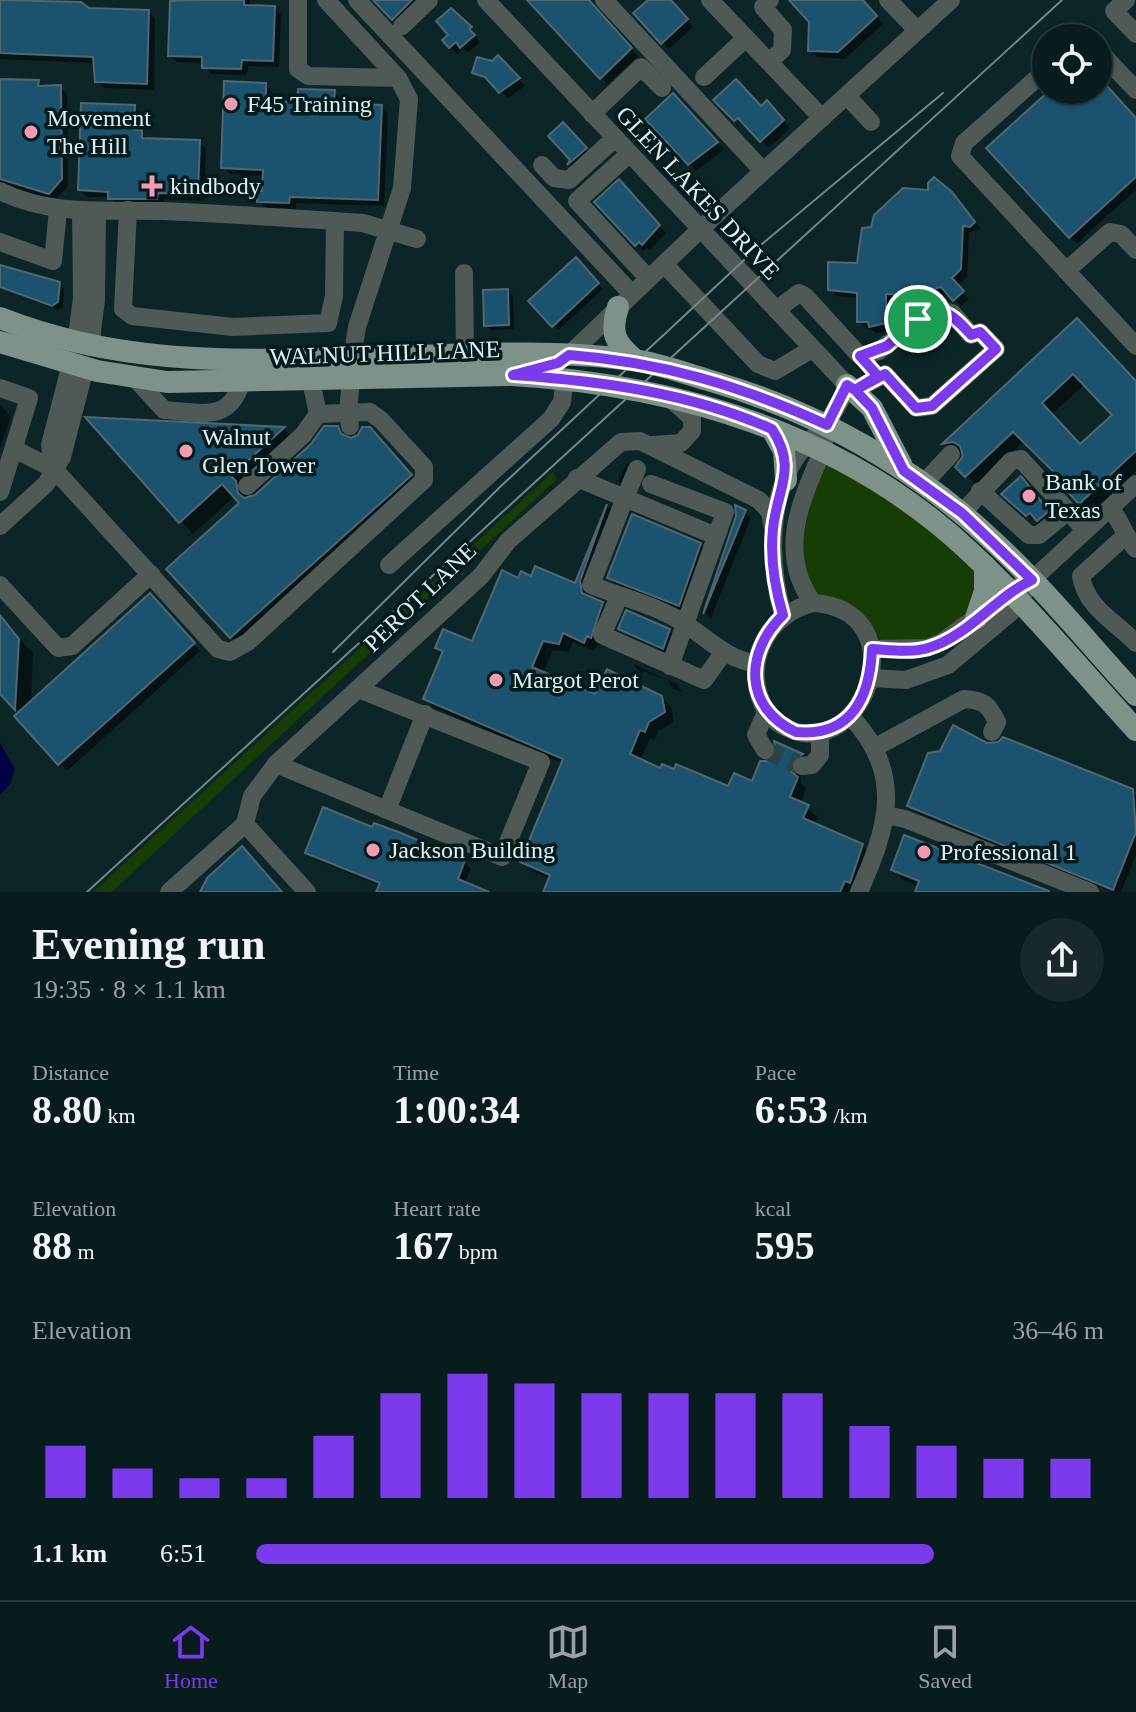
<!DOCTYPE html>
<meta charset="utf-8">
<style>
:root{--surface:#091c1d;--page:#17292a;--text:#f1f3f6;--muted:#99a1a4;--line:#293a3b;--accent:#7c3aed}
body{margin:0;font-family:Georgia,serif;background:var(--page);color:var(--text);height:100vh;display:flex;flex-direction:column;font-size:30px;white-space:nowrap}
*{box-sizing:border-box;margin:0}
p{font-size:26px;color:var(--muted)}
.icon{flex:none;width:44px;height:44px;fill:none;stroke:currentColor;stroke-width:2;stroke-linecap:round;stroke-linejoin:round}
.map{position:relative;height:892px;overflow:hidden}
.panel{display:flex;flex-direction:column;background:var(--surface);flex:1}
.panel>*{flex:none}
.tools{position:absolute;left:1032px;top:24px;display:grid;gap:16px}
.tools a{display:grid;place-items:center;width:80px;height:80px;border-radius:50%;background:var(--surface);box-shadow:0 2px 6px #0004,0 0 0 2px var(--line);font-size:40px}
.pin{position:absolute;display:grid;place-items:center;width:68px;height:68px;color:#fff;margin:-34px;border:4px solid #fff;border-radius:50%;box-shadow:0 2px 8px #0007}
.round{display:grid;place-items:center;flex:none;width:84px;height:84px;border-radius:42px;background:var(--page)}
.overview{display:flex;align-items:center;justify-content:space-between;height:136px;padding:0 32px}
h1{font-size:44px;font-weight:700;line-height:60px}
.metrics{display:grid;grid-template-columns:repeat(3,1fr);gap:12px;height:136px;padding:8px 32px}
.metrics div{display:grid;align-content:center}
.metrics b{font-size:40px;font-weight:700}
.metrics small{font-size:22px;font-weight:400}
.metrics p{font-size:22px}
.chart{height:224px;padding:16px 32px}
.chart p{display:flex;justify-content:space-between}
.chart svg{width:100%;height:144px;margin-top:8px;stroke:var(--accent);stroke-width:6}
ul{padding:0 32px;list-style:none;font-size:26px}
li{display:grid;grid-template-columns:128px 96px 1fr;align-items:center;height:60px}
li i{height:20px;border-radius:10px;background:var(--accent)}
.dock{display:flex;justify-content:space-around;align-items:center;height:112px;border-top:2px solid var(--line);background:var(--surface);font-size:22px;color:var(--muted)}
.dock a{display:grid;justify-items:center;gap:4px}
.dock .current{color:var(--accent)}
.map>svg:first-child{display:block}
</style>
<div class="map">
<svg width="1136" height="892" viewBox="0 0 1136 892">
<rect width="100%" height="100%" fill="#0c2527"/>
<g fill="#173d07">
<path d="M824,459L907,511L972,568L978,584L973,607L942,633L925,641L883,642C872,633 868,618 857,608C844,598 830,601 817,594C783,576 816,486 824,459Z"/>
<path d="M553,472L557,479L112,892H93Z"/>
</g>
<path fill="#020045" d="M0,743L15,769L10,784L0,795Z"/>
<g fill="#0007" fill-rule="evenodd">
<path d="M200,0H250V7L274,8L281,15L279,67L248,66L247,75L211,74L204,63L177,62L170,55Z"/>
<path d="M376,0H415L420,5L400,25Z"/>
<path d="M529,0H586L638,56L608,84Z"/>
<path d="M651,0H668L693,27L669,49L636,14Z"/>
<path d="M796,0H861L883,24L845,59L817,57L810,50L811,21Z"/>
<path d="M0,1L148,12L155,19L154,90L104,88L97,81L96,63L0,59Z"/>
<path d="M464,21L480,42L468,53L463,48L457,54L444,40Z"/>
<path d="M498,58L525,86L508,98L493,83L475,72Z"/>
<path d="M0,77L4,81L60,87L67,94L68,186L56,200L0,184Z"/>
<path d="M1098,78L1136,120V190L1077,243L1070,237L1053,90H1098Z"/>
<path d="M265,85L272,92V103L299,104L334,92L341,99V106L381,107L388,114L384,206L296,203V209L266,208L259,201L264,193L265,176L230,174L223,167Z"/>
<path d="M673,96L724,150L696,171L647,118Z"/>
<path d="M716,100L761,108L767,103L790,128L769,148Z"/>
<path d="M134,107L141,114V132L148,140L199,142L206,149L204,201L164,199V205H117L109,197H87L80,190Z"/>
<path d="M563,125L592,156L574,169L569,164L573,160L551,136Z"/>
<path d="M626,189L666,233L650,250L647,248L643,251L597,202Z"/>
<path d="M959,201L981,229L969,232L967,277L957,286L969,299L961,306L949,293L935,297V301L893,300L892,329L877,333L866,328L859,321V298L837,296L830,289L859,265Z"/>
<path d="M576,260L603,289L558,330L530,302Z"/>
<path d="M0,266L59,284L64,289L63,307L58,310L0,288Z"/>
<path d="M508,291L513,296L514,329L491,330L486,325Z"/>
<path d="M1077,321L1136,383V471L1091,513L1063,485L1067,482L1024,441L977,486L958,467L964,452L955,454L945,444ZM1085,384L1115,415L1081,447L1051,415Z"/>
<path d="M0,404L11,417L0,448Z"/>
<path d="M89,421L284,429L296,441L242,489L249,500L337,428L348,439L372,431L423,489L244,650L169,569L242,503L235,496L193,534Z"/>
<path d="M627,463L634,470L626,488L618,481Z"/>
<path d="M1025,484L1052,517L1043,524L1036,517L1032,520L1004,494Z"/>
<path d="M608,507L616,515L589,592L590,599L612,614L600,646L597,645L594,651L573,642L569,652L553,650L542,674L596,697H661L671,708L674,722L658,731L655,740L650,738L640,761L661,770L729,789L753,784L778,756L776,745L802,756L811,764L800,772L801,783L806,789L800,804L818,817L814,825L862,845L872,855L854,892H545L550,879L532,871L522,861L564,764L435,708L425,698L444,654L437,647L473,644L519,580L532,578L576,586Z"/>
<path d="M744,511L751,518L711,618L706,613L738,516Z"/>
<path d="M700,545L707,551L686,612L616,584L609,578Z"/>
<path d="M157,603L200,651L67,771L17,717L21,713L0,691V617L33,653L31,704Z"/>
<path d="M620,628L669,631L676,638L670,654L627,635Z"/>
<path d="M633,664L663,678L664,679L643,671L642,674Z"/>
<path d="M668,680L676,683L682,692L673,689Z"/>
<path d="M987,745L1136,795V855L1121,892H1113L916,812L910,805Z"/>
<path d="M373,830L464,862L471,869L464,884L484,892H379L381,886L314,859L307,853Z"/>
<path d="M906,837L1049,892H917L919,886L902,879L893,870Z"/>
</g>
<g fill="#1b536f" stroke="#526672" stroke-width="2" fill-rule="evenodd">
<path d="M0,0L81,2L89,8L149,10L147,84L95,82L93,57L0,53Z"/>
<path d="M198,0H244V5L275,6L273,61L242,60L241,69L202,68V57L168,56L170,1Z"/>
<path d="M373,0H412L392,20Z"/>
<path d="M527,0H589L632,48L600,79Z"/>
<path d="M648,0H671L688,19L661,44L633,13Z"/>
<path d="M789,0H863L877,16L838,52L808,51L809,22Z"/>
<path d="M451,8L472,27L469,29L475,35L460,48L456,42L449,48L442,40L448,35L436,21Z"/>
<path d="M498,55L520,78L499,93L485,77L472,73L477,57L492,61Z"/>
<path d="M1098,76L1136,118V177L1069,238L986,148L1050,90H1098Z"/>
<path d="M0,79L39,80L38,86L61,85L62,179L49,194L0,179Z"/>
<path d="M736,79L761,106L767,100L784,120L760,142L738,118L734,121L713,100Z"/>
<path d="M224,81L266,83V101L297,102L298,89L335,90L334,103L382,105L378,200L290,197L289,203L257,202V191H262L263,170L221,168Z"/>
<path d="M673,93L718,142L688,165L645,119Z"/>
<path d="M81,103L135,105L134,130H142V138L200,140L198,194L158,193L157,199H108V192L78,190Z"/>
<path d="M563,122L587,148L567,165L570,160L548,136Z"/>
<path d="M934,177L952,192L975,222L970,227L963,226L961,269L952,278L964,291L953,301L941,287L929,290V295L886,294V323L869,327L868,322H857V293L828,290V262L857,263L862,228L871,227L874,215L903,188L928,190V183Z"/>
<path d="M619,179L660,225L642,245L639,242L635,246L594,202Z"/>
<path d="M576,257L599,283L552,327L528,301Z"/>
<path d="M0,265L60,282L58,302L52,306L0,287Z"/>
<path d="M508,289L509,325L484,326L483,290Z"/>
<path d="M1077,318L1136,381V451L1079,504L1061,485L1064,482L1013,432L965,477L955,467L963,456L960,446L953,442L942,444ZM1073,374L1112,415L1080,444L1042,403Z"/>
<path d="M85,417L285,427L231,476L236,481L238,493L244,498L255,495L311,444L324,426H338L341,434L351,438L358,435L362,427H370L412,475L230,638L166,569L239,503L222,484L179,523Z"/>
<path d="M1021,476L1049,511L1037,521L1030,513L1026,516L1001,494Z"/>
<path d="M607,504L580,581L582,593L603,602L591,638L587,636L584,643L563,633L559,644L543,641L532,667L595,694L607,669L662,696L665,712L649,722L645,732L640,730L630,754L660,768L662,764L674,769L676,764L728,786L734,773L752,781L760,761H770L776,755L774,741L803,754L791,762L792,772L798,777L790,797L809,805L803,818L863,844L850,883L845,881L840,892H543L550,875L520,862L563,759L423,699L443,651L435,648L443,629L472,641L502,570L518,578L521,571L531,576L535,566L575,583Z"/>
<path d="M735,505L746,510L703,614L736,516Z"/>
<path d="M632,514L701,543L679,606L607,578Z"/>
<path d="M150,593L195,643L58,765L14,716Z"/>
<path d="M626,610L670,629L663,649L618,629Z"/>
<path d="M0,615L19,639L15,710L0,694Z"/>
<path d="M953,725L987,743L998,742L1003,737L1133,789L1136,832L1113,890L907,806L928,753L940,751Z"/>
<path d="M323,807L372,827L374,823L401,833L465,860L458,879L489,892H376L380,883L305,853Z"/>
<path d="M904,835L1049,891V892H915L919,881L891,870Z"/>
<path d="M242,846L282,892H200L207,878Z"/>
</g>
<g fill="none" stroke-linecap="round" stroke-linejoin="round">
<path stroke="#2c4345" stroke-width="18" stroke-dasharray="18 9" stroke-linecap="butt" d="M765,750L802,766"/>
<g stroke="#4f5955" stroke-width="18">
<path d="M298,0V69L308,76L398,78"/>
<path d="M326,0L398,78L409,99L402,188L357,327L352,358"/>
<path d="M357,0L632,294"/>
<path d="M486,0L847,385C843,400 833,410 828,424C824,434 825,445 821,455C799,502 778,555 813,603"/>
<path d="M604,0L763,171"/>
<path d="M710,0L822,118"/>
<path d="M888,0L917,30"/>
<path d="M1126,0L1114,11L1136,34"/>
<path d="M402,26L429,0"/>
<path d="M1098,50L1136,90"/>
<path d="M769,62L782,50L783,30L763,7L770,0"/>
<path d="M1046,70L964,143L960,156L1136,346"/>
<path d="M704,77L746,38"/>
<path d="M847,96L871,122"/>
<path d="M592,114L641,67L662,88"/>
<path d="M629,154L577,201L648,278"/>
<path d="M542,165L554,178L569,180L614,139"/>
<path d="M0,191C53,217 106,209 163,211C221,214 278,217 335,221L363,223L417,239"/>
<path d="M128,210L123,309L132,316L233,327L328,323L334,296L335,221"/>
<path d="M0,242L53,261L58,210"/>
<path d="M664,264L758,364L775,371L812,349"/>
<path d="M1066,271L1110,232L1121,234L1136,250"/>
<path d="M464,273L465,356"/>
<path d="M776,310L799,293L805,296L860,356L879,351L925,314L939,310L952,313L971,335L980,332L996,349L932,406L916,408L885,374L855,390"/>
<path d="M76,344L82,298L81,211"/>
<path d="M90,347L96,300L97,211"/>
<path d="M569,355L710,220L951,0"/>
<path d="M135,378L164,410C198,412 229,424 241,383"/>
<path d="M0,388L29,398L0,492"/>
<path d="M350,426L348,411L351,380"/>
<path d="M652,445L681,443L692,431V418L671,399"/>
<path d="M14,449L54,469L218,649L230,652L248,642L424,480V467L381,420L370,412L318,414L311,381"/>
<path d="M54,469L50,445L71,364"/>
<path d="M577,478L625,498L637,469"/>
<path d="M651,484L725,512L670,666"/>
<path d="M923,484L951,454"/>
<path d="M247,486L303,435L318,414"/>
<path d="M980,491L1029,535H1039L1068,511"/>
<path d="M1110,508C1123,523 1124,536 1136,549"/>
<path d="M962,513L1011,461L1021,459L1085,530"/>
<path d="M0,526L46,484L62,457L85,368"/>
<path d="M716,536L625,498L591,585C621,597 659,606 685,624C707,638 729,661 756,663"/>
<path d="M1124,537L1081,576C1086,608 1116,622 1136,643"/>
<path d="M389,565L551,419L562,402L565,378"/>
<path d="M0,585L58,648L72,646L151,574"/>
<path d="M619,597L602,635L704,680L724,652"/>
<path d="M813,603C920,610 863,765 787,728C776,723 767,715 762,703C744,660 768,614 813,603Z"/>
<path d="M783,615C767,558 766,477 816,435"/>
<path d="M872,649L927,648L942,642L1019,586"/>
<path d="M871,678L906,680L948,665L1011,612L1032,580L1136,484"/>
<path d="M358,689L541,762L502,857L387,810L425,714"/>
<path d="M850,716C905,773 888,827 859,892"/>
<path d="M874,748L964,699C984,700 989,705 997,722L992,732"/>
<path d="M765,750L756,735L766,712"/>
<path d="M276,764L387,810"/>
<path d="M802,766L812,765L820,755V732"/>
<path d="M886,815L905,819L1090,892"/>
<path d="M245,824L252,796L276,764L481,576L508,541L621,442L640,441L759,500L770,512L773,529"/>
<path d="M245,824L307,892"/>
<path d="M169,892L245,824"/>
</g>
<g stroke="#7e928a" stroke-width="22">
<path d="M618,307C610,333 614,342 635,360"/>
<path d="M0,318C119,365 229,361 354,358C446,356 542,348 632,360C659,363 686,374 711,381C816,411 915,467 994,542C1045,589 1089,644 1136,695"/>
<path d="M0,342L97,371L167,382L513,375C679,385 846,435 970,552C1029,607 1081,670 1136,730"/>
<path d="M847,385L872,408L902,466"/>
<path d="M772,429L784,451L786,480"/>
<path d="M976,618L985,591V566"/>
</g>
<g stroke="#738788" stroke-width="2">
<path d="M333,652L500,487L756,249L943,93"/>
<path d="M87,892L1062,0"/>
</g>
</g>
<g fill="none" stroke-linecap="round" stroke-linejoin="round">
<defs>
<path id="route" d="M918,319L887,346L860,356L878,376L855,390L847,385L827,425C742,386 662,362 569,355L558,363L513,375C602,381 690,393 772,429C798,469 777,488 773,529C770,558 775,588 783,615C744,653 744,708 796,732C851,737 870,698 872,649C890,650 911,653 928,648C967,637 996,597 1032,580L962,513L904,471L872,408L855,390L885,374L916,408L932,406L996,349L980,332L971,335C955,317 942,302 918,319"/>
</defs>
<use href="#route" stroke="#fff" stroke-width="16"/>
<use href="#route" stroke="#7c3aed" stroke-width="10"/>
</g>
<g fill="#f19ab2" stroke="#031b1d" stroke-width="3">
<circle cx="231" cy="104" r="8"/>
<circle cx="31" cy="132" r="8"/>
<path d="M148 174h8v8h8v8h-8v8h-8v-8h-8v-8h8z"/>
<circle cx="186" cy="451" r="8"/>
<circle cx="1029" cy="496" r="8"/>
<circle cx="496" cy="680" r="8"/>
<circle cx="373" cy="850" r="8"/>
<circle cx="924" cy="852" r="8"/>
</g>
<g text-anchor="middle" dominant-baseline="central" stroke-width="7" stroke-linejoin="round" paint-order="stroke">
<g font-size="24" fill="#e1eff0" stroke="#031b1d" text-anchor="start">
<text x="247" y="104">F45 Training</text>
<text x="47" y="118">Movement<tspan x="47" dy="28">The Hill</tspan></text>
<text x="170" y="186">kindbody</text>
<text x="202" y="437">Walnut<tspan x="202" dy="28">Glen Tower</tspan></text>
<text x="1045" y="482">Bank of<tspan x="1045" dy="28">Texas</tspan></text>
<text x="512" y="680">Margot Perot</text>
<text x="389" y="850">Jackson Building</text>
<text x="940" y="852">Professional 1</text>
</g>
<g font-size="24" fill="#e1eff0" stroke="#031b1d">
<text transform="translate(698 193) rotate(47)">GLEN LAKES DRIVE</text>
<text transform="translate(385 353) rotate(-2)">WALNUT HILL LANE</text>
<text transform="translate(420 597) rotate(-44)">PEROT LANE</text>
</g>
</g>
</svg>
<div class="tools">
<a><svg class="icon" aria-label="locate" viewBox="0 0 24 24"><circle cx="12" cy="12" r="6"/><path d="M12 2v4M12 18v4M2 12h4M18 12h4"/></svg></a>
</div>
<div class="pin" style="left:918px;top:319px;background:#1e9e55"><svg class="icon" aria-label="arrive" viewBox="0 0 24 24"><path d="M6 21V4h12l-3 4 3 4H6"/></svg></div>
</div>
<section class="panel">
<div class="overview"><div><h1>Evening run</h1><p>19:35 · 8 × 1.1 km</p></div><a class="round"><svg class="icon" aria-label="share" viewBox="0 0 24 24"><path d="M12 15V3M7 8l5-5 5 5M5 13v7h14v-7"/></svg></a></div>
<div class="metrics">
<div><p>Distance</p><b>8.80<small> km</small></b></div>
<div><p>Time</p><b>1:00:34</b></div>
<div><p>Pace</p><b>6:53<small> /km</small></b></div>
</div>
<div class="metrics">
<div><p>Elevation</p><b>88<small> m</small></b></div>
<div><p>Heart rate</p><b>167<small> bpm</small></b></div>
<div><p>kcal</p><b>595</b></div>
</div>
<div class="chart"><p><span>Elevation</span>36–46 m</p>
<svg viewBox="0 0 160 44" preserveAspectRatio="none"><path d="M5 44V28M15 44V35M25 44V38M35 44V38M45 44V25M55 44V12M65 44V6M75 44V9M85 44V12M95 44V12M105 44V12M115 44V12M125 44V22M135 44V28M145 44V32M155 44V32"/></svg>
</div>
<ul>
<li><b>1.1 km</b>6:51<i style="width:80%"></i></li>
</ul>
</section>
<nav class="dock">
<a class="current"><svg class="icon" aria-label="home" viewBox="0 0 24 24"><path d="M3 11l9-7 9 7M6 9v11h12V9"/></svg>Home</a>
<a><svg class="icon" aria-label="map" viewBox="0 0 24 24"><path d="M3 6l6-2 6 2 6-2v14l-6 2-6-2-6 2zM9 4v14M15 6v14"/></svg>Map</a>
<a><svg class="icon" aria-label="saved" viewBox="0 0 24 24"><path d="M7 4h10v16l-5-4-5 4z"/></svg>Saved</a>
</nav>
